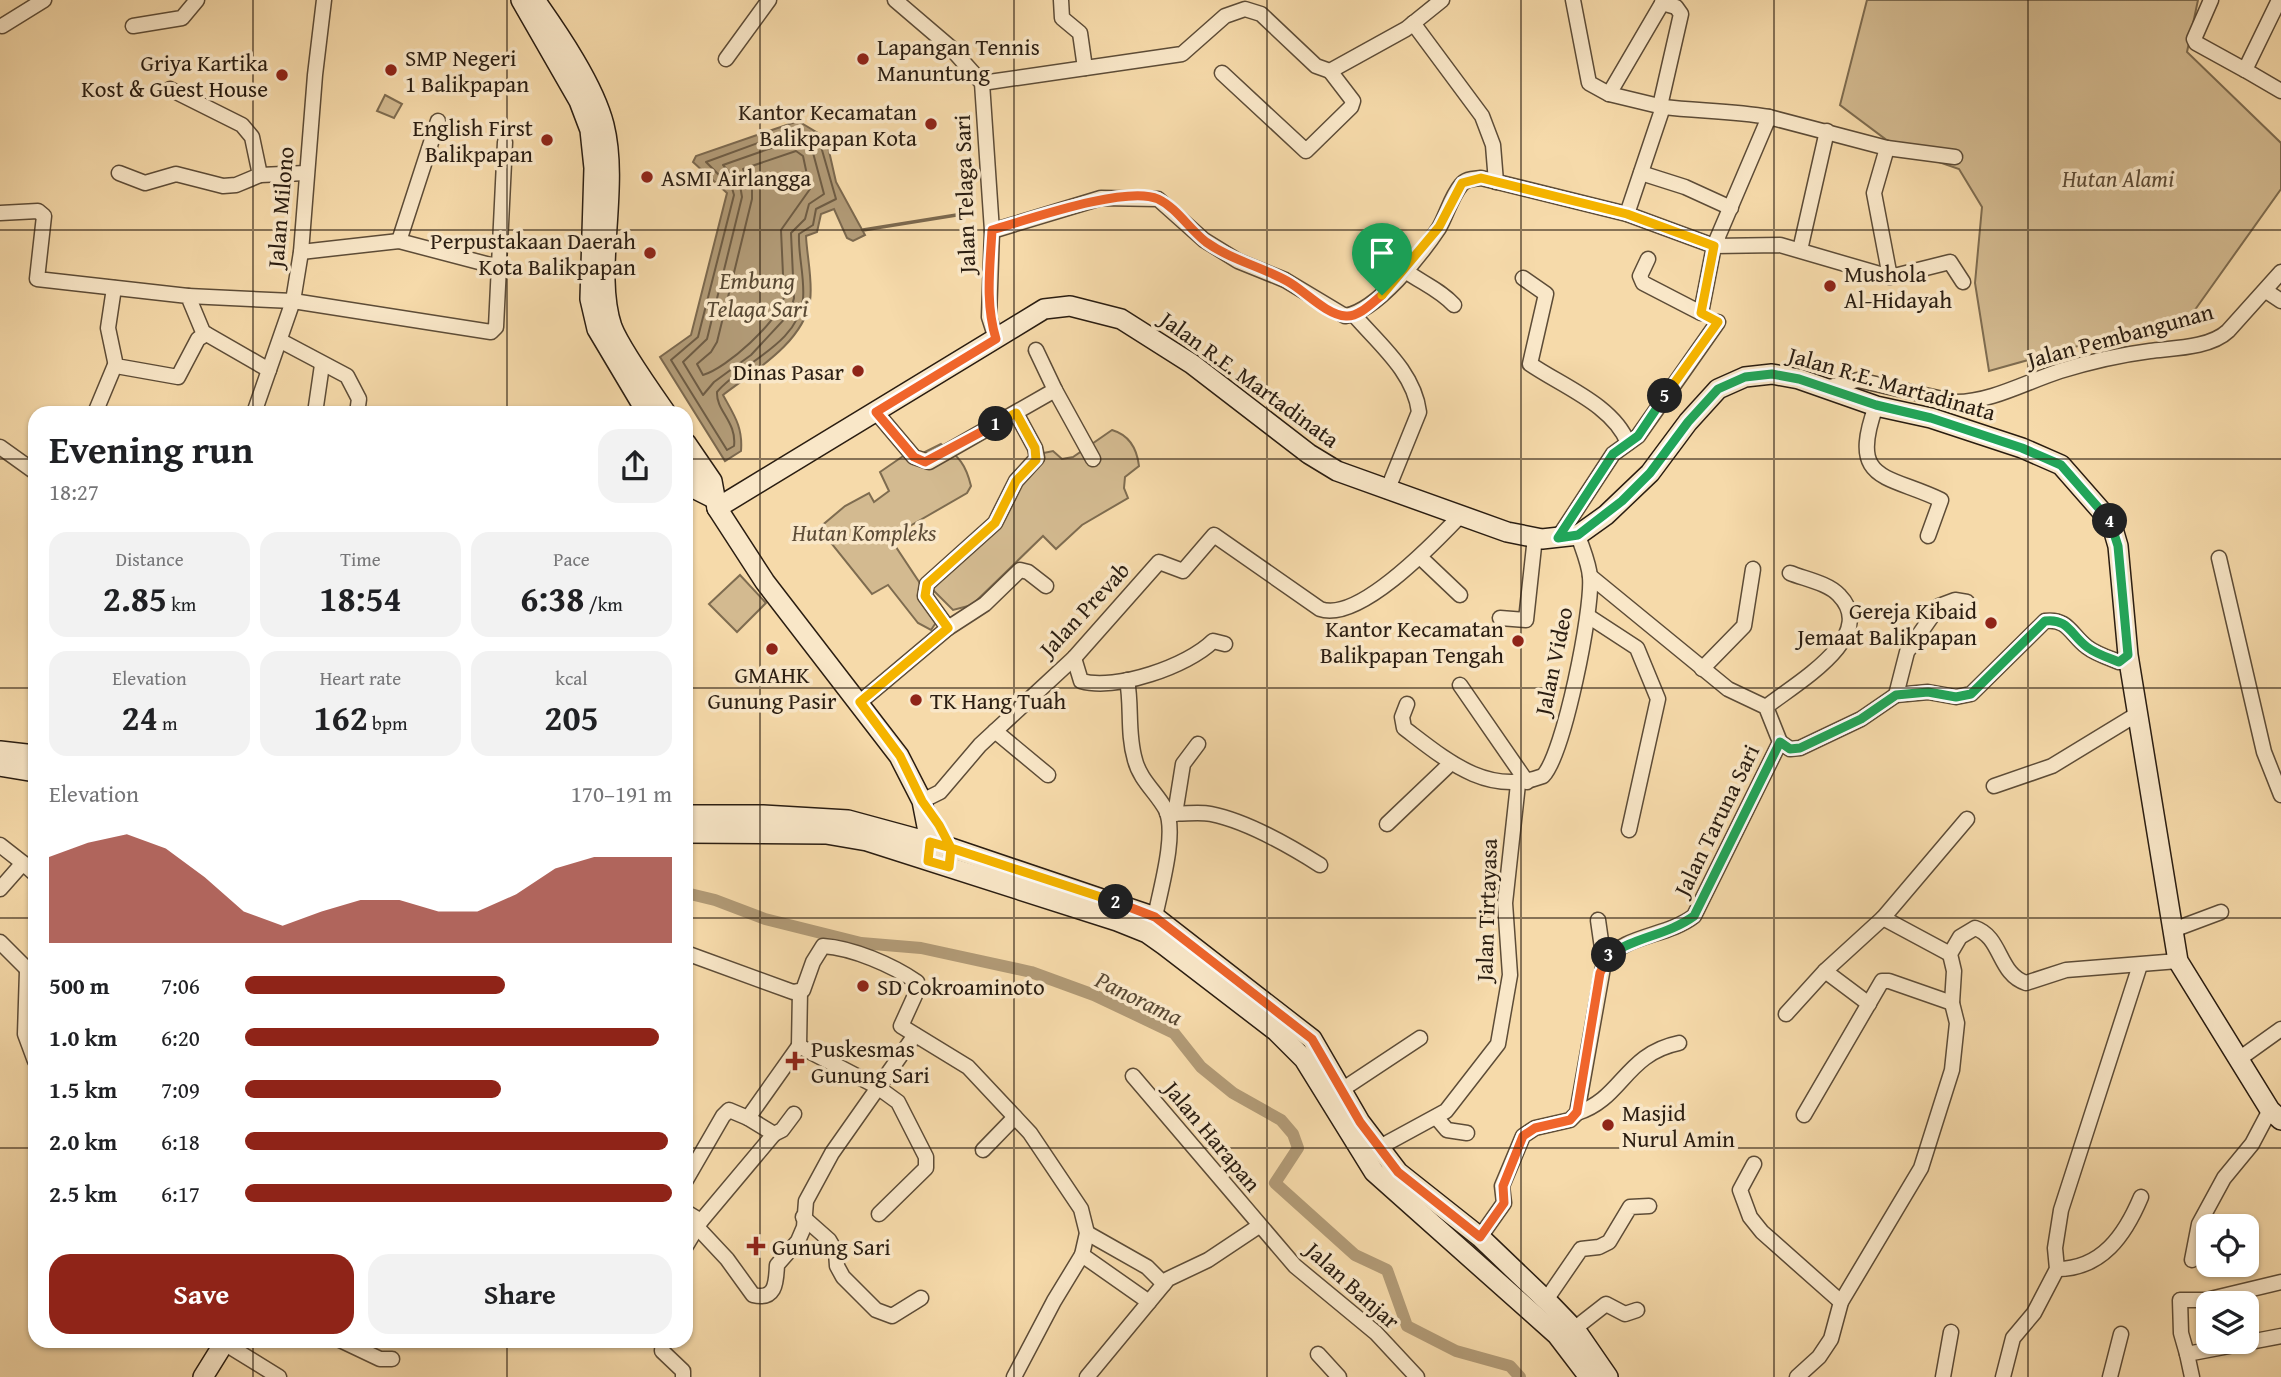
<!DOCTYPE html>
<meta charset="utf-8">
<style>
:root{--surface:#fff;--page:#f2f2f2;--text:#202124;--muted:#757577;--accent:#8f2418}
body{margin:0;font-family:"Gentium Book Plus",serif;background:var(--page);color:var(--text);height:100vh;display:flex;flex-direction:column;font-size:26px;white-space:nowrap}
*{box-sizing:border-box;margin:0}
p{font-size:23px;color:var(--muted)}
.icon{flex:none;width:38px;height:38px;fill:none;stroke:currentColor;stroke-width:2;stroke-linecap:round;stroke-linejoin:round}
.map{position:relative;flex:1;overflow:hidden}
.sheet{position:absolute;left:28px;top:406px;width:665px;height:942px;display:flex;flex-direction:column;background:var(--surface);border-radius:21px;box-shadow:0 2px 5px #0004}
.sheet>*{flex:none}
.tools{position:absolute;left:2196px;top:1214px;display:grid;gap:14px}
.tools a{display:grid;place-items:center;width:63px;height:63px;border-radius:14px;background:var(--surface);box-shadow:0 2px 5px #0004;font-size:35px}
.pin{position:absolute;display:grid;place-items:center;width:60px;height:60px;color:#fff;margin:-72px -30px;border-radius:50% 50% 50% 0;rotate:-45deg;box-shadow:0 0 7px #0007}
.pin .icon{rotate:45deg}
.km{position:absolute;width:35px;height:35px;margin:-18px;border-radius:50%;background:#222;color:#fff;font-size:19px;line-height:35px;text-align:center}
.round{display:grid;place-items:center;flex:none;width:74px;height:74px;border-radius:21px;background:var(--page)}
.summary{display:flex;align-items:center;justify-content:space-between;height:119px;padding:0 21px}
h1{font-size:38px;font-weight:600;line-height:52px}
.metrics{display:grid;grid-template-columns:repeat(3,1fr);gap:10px;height:119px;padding:7px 21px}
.metrics div{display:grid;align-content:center;border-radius:18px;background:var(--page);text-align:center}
.metrics b{font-size:35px;font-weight:600}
.metrics small{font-size:19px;font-weight:400}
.metrics p{font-size:19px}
.chart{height:196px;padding:14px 21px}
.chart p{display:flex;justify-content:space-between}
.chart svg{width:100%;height:126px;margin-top:7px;fill:var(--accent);opacity:.7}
.cta{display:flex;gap:14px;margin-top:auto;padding:14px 21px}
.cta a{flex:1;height:80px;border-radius:21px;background:var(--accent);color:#fff;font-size:28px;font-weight:600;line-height:80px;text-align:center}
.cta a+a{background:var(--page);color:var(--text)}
ul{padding:0 21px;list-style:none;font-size:23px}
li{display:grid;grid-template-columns:112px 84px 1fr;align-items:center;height:52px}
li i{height:18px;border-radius:9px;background:var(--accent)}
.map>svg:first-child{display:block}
</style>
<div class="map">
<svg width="2281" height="1377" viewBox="0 0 2281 1377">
<rect width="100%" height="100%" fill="#f6daaa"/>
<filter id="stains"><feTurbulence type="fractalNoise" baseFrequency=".00286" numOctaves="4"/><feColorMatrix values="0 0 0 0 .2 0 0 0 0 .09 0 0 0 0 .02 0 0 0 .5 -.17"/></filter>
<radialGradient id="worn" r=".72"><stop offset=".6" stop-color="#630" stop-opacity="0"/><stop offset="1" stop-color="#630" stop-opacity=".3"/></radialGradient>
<g fill="#d3ba90" stroke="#7e6c50" stroke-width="2">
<path d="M1867,0H2198L2187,52L2281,143V189L2192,314L1989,371L1975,283L1982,207L1959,169L1896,147L1840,105Z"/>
<path d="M385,95L402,104L394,118L377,111Z"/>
<path d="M1112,430C1129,435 1137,449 1139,466L1125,477L1124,488L1128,498L1082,525L1056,549L1043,536L972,605L953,610L926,583L987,524L1039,454L1053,451L1062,459L1073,457Z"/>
<path d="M941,444C959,456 966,465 971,486L967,493L910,526L894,544L941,615L931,630L918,623L888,585L872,594L819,528L845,506L869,493L874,502L889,491L880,472L909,452L919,455Z"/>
<path d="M740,575L766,603L737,632L709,604Z"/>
</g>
<path fill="#b19a76" stroke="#7b684e" stroke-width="2" d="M798,121L826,138L836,182L865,235L853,241L847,238L834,209L821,214L817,232L806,236C807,257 813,281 810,301C803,343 754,371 723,395C734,415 743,427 741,451L725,461L660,357L691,335L727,193L693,162L696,156Z"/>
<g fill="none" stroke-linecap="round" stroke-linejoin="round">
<g stroke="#6e5c44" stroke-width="2">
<path d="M796,129L820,143L836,199L816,209L813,225L799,234C798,255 805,278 803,299C798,345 742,362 717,392C716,411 737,422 734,446L727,450L671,360L698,337L734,195L732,188L706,162Z"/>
<path d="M797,139L812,149L824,194L809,204L805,219L791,233L794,298L790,313L751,355L714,382L703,395L683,362L707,339L742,197L740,185L723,165Z"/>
<path d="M796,151L803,156L810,189L781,230L784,297C778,322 727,368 703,375L697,364L711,352L717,342L752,199V185L743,169Z"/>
</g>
<path stroke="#7b684e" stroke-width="3.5" d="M863,230L969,213"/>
<path stroke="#b19a76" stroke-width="12" d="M686,893L715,900L765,919L861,943L921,948L1031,972L1094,995L1174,1033L1201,1067L1233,1093L1281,1120L1293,1134L1298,1148L1275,1183L1355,1255L1387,1270L1407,1326L1456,1351L1510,1366L1520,1377"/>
<defs>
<g id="street">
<path d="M895,0L950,47L982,83L992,231L989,317L996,339"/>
<path d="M1061,0L1062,18L1080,33L1085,68"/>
<path d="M1573,0L1589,83L1609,94L1663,107L1627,214"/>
<path d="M2211,0L2194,39L2196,43L2245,70"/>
<path d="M2279,0L2245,70L2281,91"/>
<path d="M1413,23L1482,116L1493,145L1496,182"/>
<path d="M2,26L44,0"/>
<path d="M133,26L182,18L197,0"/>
<path d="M726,59L769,0"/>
<path d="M1222,73L1306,151L1351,107L1353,101L1330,71"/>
<path d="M982,83L1182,54L1225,16L1245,9L1261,14L1316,66L1330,71L1406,29L1442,0"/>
<path d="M170,89L242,125L252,137L260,175L306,173"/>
<path d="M1609,94L1664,0"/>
<path d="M1660,106L1681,14L1676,7L1662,3"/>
<path d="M1663,107C1699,111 1734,111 1769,117"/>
<path d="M1887,148L1955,157"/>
<path d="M119,173L145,183L176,174L223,186L236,185L260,175"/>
<path d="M1641,173L1685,187L1731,208"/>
<path d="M0,213L38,211L44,216L37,279L188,296L203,332L269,370"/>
<path d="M992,231L1101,198L1158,199L1204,240L1238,261L1285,280L1345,316C1377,311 1421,255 1439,228C1447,214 1451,197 1461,185C1466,178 1474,179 1481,178L1627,214L1714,246L1769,117L1887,148L1874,193L1890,277L1780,245L1714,246L1701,313L1643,283L1640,276L1648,259"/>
<path d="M399,241L438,121"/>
<path d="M1800,250L1827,131"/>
<path d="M301,252L399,241L498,267"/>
<path d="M1404,270C1422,283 1439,289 1454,305"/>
<path d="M1890,277L1950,262L1963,282"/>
<path d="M1523,278L1546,294L1530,364C1562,386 1613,405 1628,443"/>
<path d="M114,288L108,328L116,366L178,377L198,339L206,334"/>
<path d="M2266,291L2281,301"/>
<path d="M188,296L293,301L491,332L496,327L505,142"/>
<path d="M1354,315C1379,344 1414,372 1419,412L1387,491"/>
<path d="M281,341L347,376L359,399L357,413"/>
<path d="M1036,350L1055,390"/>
<path d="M1825,388L1858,380L1956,402C1991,402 2026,382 2060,371C2089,362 2119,355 2150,351C2173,348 2210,348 2228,331L2281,272"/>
<path d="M1876,406C1848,483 1887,474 1941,500L1928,536"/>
<path d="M876,412L914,457L929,462L1055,390L1093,459"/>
<path d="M95,413L115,365"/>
<path d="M254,413L293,301L301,252L315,75L324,0"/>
<path d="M315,413L322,365"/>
<path d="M0,447L35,472"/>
<path d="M1558,538L1613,454L1638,436L1718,322"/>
<path d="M1420,557L1460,595"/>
<path d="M2219,558L2264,752L2281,795"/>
<path d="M1967,602L1955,600L1939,606L1907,652L1896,695L1928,692L1956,697L1971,694L2045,621C2068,618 2071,635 2087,647C2096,654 2109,658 2119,662L2128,655"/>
<path d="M1588,616L1637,648L1658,699L1629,830"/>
<path d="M1500,618L1526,620L1535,537"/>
<path d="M948,628L925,596L927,584L995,523L1016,481L1037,458L1035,448L1016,413"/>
<path d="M1074,658L1081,681C1116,691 1188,666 1213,641L1225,644"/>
<path d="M1702,669L1744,626L1753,569"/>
<path d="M1127,680C1132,706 1127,733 1135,760C1140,780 1157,793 1166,810C1177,834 1160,891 1155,917"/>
<path d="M1460,685L1527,782"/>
<path d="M860,702L948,628L985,604L1020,570L1028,572L1046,586"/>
<path d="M1407,704L1402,717L1404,728C1446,760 1488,797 1543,776C1564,754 1593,609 1590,577C1589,563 1582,548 1578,535"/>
<path d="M1766,707C1793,685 1880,637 1839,595C1828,583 1805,579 1790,573"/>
<path d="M995,731L1048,775"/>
<path d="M1780,742L1790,749L1800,748L1861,719L1896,695"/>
<path d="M1994,786L2052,766L2139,713"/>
<path d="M922,801L940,792L980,745L1074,658L1159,562L1183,571L1214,535L1320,609C1359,623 1435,542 1460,516"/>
<path d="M1167,813C1182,815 1197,811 1211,814C1246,821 1290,846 1320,865"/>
<path d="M1175,814L1183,764L1198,744"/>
<path d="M1387,824L1451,763"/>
<path d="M0,845L23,863"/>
<path d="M0,889L23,863L35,874"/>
<path d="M1598,920L1604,962"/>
<path d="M2173,930L2221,912"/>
<path d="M0,942L34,976"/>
<path d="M686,953L793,992L803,990L813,962L823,946C853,948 892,965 917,982L916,993L901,1026L968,1067L1030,1133L1081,1209L1087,1233L1082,1255L1149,1302"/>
<path d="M1950,954L1883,918L1967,819"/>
<path d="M27,971L25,1034L35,1061"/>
<path d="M1825,971L1869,1004"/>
<path d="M1786,1014L1825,971L1883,918"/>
<path d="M799,1046L800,991"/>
<path d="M2239,1059L2281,1029"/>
<path d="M1133,1076L1295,1266L1376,1333L1417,1377"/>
<path d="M1343,1089L1420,1038"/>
<path d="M1577,1113C1622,1099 1625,1054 1679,1043"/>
<path d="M1804,1115L1882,981H1889L1952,1003"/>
<path d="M1436,1117L1447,1130L1467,1133"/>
<path d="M748,1118L774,1134L782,1130L794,1114"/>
<path d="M1378,1148L1446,1111L1498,1044L1510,975L1505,903L1518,784"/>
<path d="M983,1150L1015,1117"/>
<path d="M1754,1164L1740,1190L1750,1217L1762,1232L1841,1302"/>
<path d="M686,1180L723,1116L729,1110L748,1118L799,1046L876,1086L898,1102L926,1157V1168L879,1214"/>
<path d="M686,1212L701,1221"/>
<path d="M803,1217L829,1240L836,1252L837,1266L843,1277L876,1310L892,1316L921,1298"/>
<path d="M697,1227L727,1259L753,1295C777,1301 776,1280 777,1265L798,1241L804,1227L806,1201L832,1153L915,1035"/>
<path d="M1087,1233L1147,1267L1164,1284"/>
<path d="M1480,1237L1504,1203L1502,1186L1523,1136L1535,1128L1570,1120L1577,1113L1604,962C1625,934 1667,937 1694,916L1780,742L1766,707L1728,689L1590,576"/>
<path d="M686,1246L701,1221L774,1134"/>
<path d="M2192,1260L2199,1224L2224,1178L2252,1144L2270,1110"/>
<path d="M2057,1269C2102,1269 2125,1235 2141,1197"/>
<path d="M1546,1300L1581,1249L1599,1247L1609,1242L1630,1207L1649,1206"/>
<path d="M1574,1329L1606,1304L1625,1314L1637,1310"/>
<path d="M219,1340L279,1377"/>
<path d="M340,1340L380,1359H392"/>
<path d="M663,1340L662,1351L683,1371V1377"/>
<path d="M1318,1354L1339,1377"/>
<path d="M2187,1354L2181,1333L2180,1300H2206L2281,1282"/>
<path d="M1014,1377L1054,1301L1082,1255"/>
<path d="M1087,1377L1168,1279L1208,1260L1259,1226"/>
<path d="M1797,1377L1819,1357L1831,1339L1841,1302L1921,1168L1952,1070L1957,1023L1952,1003L1954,971L1950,954L1960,937L1975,928C2002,937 1998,974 2026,983L2066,970L2178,961"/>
<path d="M1943,1377L1951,1332"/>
<path d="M2003,1377L2013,1338L2034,1313L2057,1269L2055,1248L2061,1210L2140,965"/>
<path d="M2110,1377L2121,1334"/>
<path d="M2192,1377L2187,1354L2281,1336"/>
</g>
<g id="secondary">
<path d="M521,0L579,101L590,130L594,168L590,299L597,329L647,413"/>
<path d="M535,0C559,34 594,85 604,125C620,189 593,271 612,327C620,348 652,393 666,413"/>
<path d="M686,443L712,481L717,508L765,582L899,756L922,801L930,842L929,853"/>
<path d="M686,474L697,490L713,498"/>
<path d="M717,508L1044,309L1070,306L1121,319L1192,364L1309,454L1337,471L1507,532L1542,539L1578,535L1606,515L1650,473L1688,422L1718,389L1745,377L1772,374L1799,379L1876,406L1931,418L2022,448L2061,465L2111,522L2118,546L2128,655L2178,961L2270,1110L2281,1120"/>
<path d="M0,751L35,755"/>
<path d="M0,766L35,772"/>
<path d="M686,815H763L848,820L951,848L1155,917L1312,1039L1360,1122L1398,1172L1480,1237L1551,1305L1577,1332L1608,1377"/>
<path d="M686,833L826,834L867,841L1117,921L1147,933L1164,945L1276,1031L1304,1059L1374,1172L1557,1335L1589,1377"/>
<path d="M203,1377L226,1340"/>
</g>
</defs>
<use href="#street" stroke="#5d4c37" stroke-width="17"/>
<use href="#secondary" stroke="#2a1d11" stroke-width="22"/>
<use href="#street" stroke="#f9e7c8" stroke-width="14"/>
<use href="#secondary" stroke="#f9e7c8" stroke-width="19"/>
</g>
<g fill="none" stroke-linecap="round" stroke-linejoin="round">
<defs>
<path id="split-1" d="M996,424L925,462L914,457L876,412L996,339C985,303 990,268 992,230C1027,220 1126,185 1158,199C1177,208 1189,229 1206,242C1231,260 1260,266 1287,281C1304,290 1326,315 1346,316C1359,317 1372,303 1382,295"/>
<path id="split-2" d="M996,424L1016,413L1035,448L1036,460L1016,481L995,523L927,584L925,596L948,628L860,702L900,756L922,801L939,825L951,848L949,867L928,861L930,842L951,848L1116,902"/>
<path id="split-3" d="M1116,902L1155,917L1312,1039L1360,1122L1398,1172L1480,1237L1504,1203L1503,1186L1523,1136L1535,1128L1570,1120L1577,1112L1600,973L1609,955"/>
<path id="split-4" d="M1609,955C1635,937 1668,935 1694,916L1780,742L1790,749L1800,748L1861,719L1896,695L1928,692L1956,697L1971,694L2045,621C2068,618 2071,635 2087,647C2096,654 2109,658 2119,662L2128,655L2118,546L2110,521"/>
<path id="split-5" d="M1665,396L1638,436L1613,454L1558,538L1578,535L1622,501L1650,473L1688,422L1718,389L1745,377L1772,374L1799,379L1876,405L1931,418L2022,448L2061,465L2110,521"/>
<path id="split-6" d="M1382,295L1439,227L1462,183L1481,178L1627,214L1714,246L1701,313L1718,322L1665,396"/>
</defs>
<use href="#split-1" stroke="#fff" stroke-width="14"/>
<use href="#split-2" stroke="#fff" stroke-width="14"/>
<use href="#split-3" stroke="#fff" stroke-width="14"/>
<use href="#split-4" stroke="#fff" stroke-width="14"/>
<use href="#split-5" stroke="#fff" stroke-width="14"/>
<use href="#split-6" stroke="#fff" stroke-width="14"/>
<use href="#split-1" stroke="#f0652b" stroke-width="9"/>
<use href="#split-2" stroke="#f5b400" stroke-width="9"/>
<use href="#split-3" stroke="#f0652b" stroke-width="9"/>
<use href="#split-4" stroke="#22a559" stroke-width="9"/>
<use href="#split-5" stroke="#22a559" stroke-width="9"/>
<use href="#split-6" stroke="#f5b400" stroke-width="9"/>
</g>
<path fill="none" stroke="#2a1d11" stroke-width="2" stroke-opacity="0.55" d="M253,0V413M507,0V413M760,0V1377M1014,0V1377M1267,0V1377M1521,0V1377M1774,0V1377M2028,0V1377M0,230H2281M0,459H35M686,459H2281M0,688H35M686,688H2281M0,918H35M686,918H2281M0,1148H35M686,1148H2281M253,1340V1377M507,1340V1377"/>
<g fill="#8f2418" stroke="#f9e7c8" stroke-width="2.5">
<circle cx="863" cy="59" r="7"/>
<circle cx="391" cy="70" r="7"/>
<circle cx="282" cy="75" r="7"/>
<circle cx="931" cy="124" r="7"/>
<circle cx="547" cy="140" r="7"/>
<circle cx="647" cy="177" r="7"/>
<circle cx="650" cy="253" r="7"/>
<circle cx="1830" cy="286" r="7"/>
<circle cx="858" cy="371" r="7"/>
<circle cx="1991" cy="623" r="7"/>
<circle cx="1518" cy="641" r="7"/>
<circle cx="772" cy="649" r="7"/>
<circle cx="916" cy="700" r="7"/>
<circle cx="863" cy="986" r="7"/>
<path d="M791.5 1050.5h7v7h7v7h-7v7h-7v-7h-7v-7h7z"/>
<circle cx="1608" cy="1125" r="7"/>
<path d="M752.5 1235.5h7v7h7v7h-7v7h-7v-7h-7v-7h7z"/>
</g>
<g text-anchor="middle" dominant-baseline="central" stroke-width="7" stroke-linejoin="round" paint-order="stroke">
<g font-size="23" fill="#2a1d11" stroke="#f9e7c8" text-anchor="start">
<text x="877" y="46">Lapangan Tennis<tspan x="877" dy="26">Manuntung</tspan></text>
<text x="405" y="57">SMP Negeri<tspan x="405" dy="26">1 Balikpapan</tspan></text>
<text x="268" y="62" text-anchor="end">Griya Kartika<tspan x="268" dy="26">Kost &amp; Guest House</tspan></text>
<text x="917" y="111" text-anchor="end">Kantor Kecamatan<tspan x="917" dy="26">Balikpapan Kota</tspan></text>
<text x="533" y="127" text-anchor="end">English First<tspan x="533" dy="26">Balikpapan</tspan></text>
<text x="661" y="177">ASMI Airlangga</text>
<text x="636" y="240" text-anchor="end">Perpustakaan Daerah<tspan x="636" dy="26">Kota Balikpapan</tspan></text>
<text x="1844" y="273">Mushola<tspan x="1844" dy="26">Al-Hidayah</tspan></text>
<text x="844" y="371" text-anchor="end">Dinas Pasar</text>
<text x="1977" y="610" text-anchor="end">Gereja Kibaid<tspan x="1977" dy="26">Jemaat Balikpapan</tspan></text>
<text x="1504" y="628" text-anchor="end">Kantor Kecamatan<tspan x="1504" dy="26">Balikpapan Tengah</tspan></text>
<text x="772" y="674" text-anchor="middle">GMAHK<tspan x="772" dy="26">Gunung Pasir</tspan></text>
<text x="930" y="700">TK Hang Tuah</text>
<text x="877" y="986">SD Cokroaminoto</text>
<text x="811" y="1048">Puskesmas<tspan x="811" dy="26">Gunung Sari</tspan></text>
<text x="1622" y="1112">Masjid<tspan x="1622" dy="26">Nurul Amin</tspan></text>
<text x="772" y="1246">Gunung Sari</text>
</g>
<g font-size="23" font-style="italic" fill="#5d4c37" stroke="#f9e7c8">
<text x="2118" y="178">Hutan Alami</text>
<text x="864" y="532">Hutan Kompleks</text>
</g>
<g font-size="23" fill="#2a1d11" stroke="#f9e7c8">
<text transform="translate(964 194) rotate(-92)">Jalan Telaga Sari</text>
<text transform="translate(280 207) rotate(-85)">Jalan Milono</text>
<text transform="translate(2120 335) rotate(-15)">Jalan Pembangunan</text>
<text transform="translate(1250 379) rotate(36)">Jalan R.E. Martadinata</text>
<text transform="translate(1892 383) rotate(16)">Jalan R.E. Martadinata</text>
<text transform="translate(1084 609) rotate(-47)">Jalan Prevab</text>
<text transform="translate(1553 661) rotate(-78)">Jalan Video</text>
<text transform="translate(1716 820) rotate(-64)">Jalan Taruna Sari</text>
<text transform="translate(1486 910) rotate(-88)">Jalan Tirtayasa</text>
<text transform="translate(1213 1136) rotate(50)">Jalan Harapan</text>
<text transform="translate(1353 1285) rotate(42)">Jalan Banjar</text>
</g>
<g font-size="24" font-style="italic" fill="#594934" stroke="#f9e7c8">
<text x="757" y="280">Embung<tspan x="757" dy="28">Telaga Sari</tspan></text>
<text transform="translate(1139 998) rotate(26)">Panorama</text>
</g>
</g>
<rect width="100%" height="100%" filter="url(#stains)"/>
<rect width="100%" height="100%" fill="url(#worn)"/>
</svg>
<div class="tools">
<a><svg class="icon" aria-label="locate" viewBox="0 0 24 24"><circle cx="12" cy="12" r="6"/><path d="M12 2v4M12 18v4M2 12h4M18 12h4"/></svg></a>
<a><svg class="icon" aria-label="layers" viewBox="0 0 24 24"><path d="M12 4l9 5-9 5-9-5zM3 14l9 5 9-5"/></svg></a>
</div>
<div class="pin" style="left:1382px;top:295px;background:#1e9e55"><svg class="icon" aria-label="arrive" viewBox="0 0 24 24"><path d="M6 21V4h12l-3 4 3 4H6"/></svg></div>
<b class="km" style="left:996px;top:424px">1</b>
<b class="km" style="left:1116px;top:902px">2</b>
<b class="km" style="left:1609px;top:955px">3</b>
<b class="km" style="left:2110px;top:521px">4</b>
<b class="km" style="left:1665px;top:396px">5</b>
<section class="sheet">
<div class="summary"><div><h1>Evening run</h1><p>18:27</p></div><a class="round"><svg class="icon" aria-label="share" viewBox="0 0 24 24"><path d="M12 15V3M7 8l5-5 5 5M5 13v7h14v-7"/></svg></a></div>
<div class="metrics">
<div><p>Distance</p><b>2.85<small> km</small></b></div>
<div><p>Time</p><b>18:54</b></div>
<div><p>Pace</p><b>6:38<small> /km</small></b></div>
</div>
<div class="metrics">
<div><p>Elevation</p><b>24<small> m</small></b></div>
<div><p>Heart rate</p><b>162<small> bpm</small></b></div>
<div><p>kcal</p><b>205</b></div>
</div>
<div class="chart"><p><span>Elevation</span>170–191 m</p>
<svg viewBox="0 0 160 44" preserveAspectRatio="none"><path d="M0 44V14L10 9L20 6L30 11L40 21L50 33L60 38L70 33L80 29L90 29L100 33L110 33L120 27L130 18L140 14L150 14L160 14V44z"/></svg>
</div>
<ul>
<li><b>500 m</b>7:06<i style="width:61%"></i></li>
<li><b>1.0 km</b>6:20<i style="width:97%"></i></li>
<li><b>1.5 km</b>7:09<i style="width:60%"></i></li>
<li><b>2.0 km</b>6:18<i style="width:99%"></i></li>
<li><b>2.5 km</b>6:17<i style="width:100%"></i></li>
</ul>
<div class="cta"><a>Save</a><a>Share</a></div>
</section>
</div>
